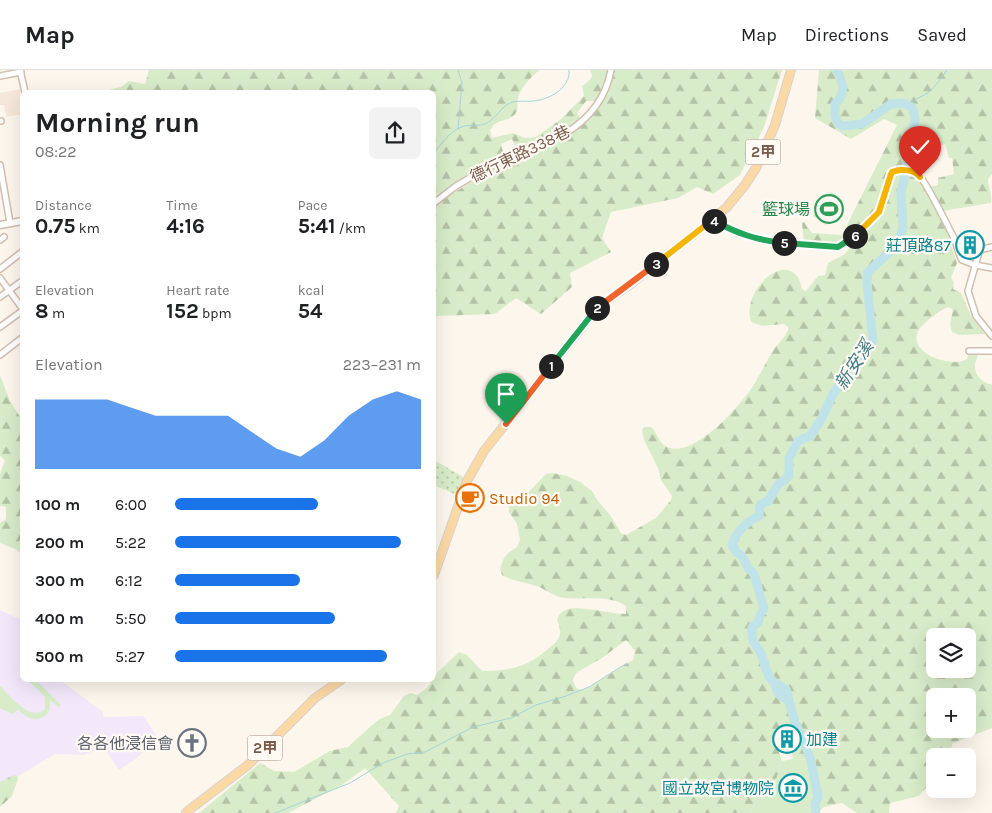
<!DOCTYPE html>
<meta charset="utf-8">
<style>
:root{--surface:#fff;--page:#f2f2f2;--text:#202124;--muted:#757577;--line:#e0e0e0;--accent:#1a73e8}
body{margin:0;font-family:Karla,"Noto Sans TC",sans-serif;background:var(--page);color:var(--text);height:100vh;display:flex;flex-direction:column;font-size:19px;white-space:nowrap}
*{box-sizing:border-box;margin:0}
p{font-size:16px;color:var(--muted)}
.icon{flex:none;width:28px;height:28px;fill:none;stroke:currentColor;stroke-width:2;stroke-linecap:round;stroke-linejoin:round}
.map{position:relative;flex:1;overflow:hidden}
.details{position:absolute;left:20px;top:20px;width:416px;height:592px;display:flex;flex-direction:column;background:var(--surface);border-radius:8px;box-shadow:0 5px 20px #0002}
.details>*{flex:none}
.tools{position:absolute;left:926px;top:558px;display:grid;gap:10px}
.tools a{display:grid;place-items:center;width:50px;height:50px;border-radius:8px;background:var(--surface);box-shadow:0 5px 20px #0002;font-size:25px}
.pin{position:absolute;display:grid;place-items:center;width:42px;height:42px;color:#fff;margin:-51px -21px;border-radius:50% 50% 50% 0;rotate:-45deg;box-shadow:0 0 5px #0007}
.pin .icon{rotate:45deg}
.km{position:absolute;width:25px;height:25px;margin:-12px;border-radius:50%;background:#222;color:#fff;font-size:14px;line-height:25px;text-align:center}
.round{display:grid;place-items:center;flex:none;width:52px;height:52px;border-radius:8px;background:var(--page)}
.overview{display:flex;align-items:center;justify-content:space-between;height:85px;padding:0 15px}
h1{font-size:28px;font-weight:700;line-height:38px}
.stats{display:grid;grid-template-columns:repeat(3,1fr);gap:8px;height:85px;padding:5px 15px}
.stats div{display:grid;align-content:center}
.stats b{font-size:21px;font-weight:700}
.stats small{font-size:14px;font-weight:400}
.stats p{font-size:14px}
.chart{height:140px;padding:10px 15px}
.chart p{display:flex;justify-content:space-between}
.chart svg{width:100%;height:90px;margin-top:5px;fill:var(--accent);opacity:.7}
ul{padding:0 15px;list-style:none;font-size:16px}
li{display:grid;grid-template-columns:80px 60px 1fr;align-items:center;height:38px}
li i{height:12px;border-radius:6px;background:var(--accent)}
header{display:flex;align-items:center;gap:30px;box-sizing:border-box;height:70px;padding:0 25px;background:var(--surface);border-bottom:1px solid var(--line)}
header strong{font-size:24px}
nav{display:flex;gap:28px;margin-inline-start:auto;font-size:18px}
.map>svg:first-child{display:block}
</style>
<header>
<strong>Map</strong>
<nav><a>Map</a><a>Directions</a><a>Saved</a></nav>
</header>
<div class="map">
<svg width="992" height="743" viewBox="0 0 992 743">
<defs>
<pattern id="grass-dots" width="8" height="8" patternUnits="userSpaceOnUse" patternTransform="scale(1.25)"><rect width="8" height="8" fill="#d8ecc9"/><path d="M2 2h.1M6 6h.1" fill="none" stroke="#b4c2a5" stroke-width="1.8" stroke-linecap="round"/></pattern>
<pattern id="forest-firs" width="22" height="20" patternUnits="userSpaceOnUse" patternTransform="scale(1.25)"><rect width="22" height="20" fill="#d8ecc9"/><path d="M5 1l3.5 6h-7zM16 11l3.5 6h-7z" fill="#b4c2a5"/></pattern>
</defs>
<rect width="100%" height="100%" fill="#fdf6ec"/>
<path fill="#f5e8da" d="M20,19L22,44L6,47L4,35H0V23Z"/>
<path fill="#f3e8fa" d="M0,540L22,550V610H60L103,642V647L143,646L159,669L134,690L119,700L104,677L84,685L55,684L0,717Z"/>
<path fill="url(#grass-dots)" d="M434,390L465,408L457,425L434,415Z"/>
<g fill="url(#forest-firs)" fill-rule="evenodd">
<path d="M149,0H540C532,5 520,19 518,28C516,35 520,41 513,46C504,53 497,48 490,60L492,68L513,63L525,68L536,67L561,49L584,26L582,16L590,10L592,6L590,0H608C606,12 603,22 594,31H586L577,43L580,48L566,61L517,80L512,69L501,74L504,85L463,107L434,129V22H99L121,17L129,11L145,14Z"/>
<path d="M613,0H782L764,57L740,105L713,124L697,117L678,128L611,142L602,168L611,182L570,203L572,217L541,244L516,228L495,244L437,246L434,249V136C461,117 490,101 519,85C535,76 554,73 569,65C591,52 610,24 613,0Z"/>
<path d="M819,0H992V104L988,109C988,118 992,122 991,133L942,141L929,117L938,115V108L954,104L952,88H949L945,74L922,81L926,103H922C915,95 903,92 893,98L874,141L853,164L841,172L834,174L804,173L802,153L804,152L812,163L842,165L897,55L884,49L851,69L815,48Z"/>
<path d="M903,102L913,104L921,111L947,162L957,193L951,208L954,212L953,219L961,223L971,246L985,264L960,265L952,262L950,254L953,240L949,237C942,239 938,243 932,247C927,251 919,257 917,264C911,285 953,298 967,289L969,282H978C978,287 976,290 975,294C973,305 983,313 992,315V658L953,673L948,686H935V707L919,726L890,733L889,743H857L842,733L824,737L817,743H798L810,690L793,689L789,665L775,671L782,691L772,723L756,733L750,743H396L399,736L365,698L342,715L288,743H199L260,693L274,701L294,702L330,681L348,677L371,656L380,649L390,645L404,626L411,623L417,625L427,618L436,604L459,582L467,585L482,601C510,601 527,597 548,579C553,574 558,572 560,564C561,559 558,553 557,549C560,543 563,540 569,539C580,536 612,544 626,544V536C610,524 584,530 565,528C555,527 548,521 539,517C527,512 514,512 502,505L500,498L504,488L508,483L517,477L520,470L517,454L509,442V434L512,431L524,427L546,404L552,403L567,406L580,412L592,421L598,431L610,445L621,463L626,465L656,448L671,430L672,426L661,410L658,398L644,370L642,360L644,357H651C658,363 657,372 667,377C693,389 738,338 751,319C759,307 765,294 772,282C777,274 785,268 788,260V257L784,254L762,256L751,252C740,218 793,174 802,219L806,221L818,206L825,205L828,193L845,184L856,169L874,153L881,143L887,123L897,103ZM935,566H968V599H935ZM626,570L635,581L633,590L586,619L582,620L576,618L573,610L576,603L602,588ZM935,626H968V659H935Z"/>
<path d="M0,305L10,331L22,350V484L15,479L0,473V453L6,449V437L0,436V404L5,390L0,386Z"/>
<path d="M14,705L18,707V709L12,726L0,737V712Z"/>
</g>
<g fill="#d8ecc9">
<path d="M831,122L844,131L826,155L813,146Z"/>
<path d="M28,610H36L61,635L58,637L50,630C50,637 50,644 43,647C28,655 15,636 6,627L18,640L12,644L0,638V616C11,626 30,653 45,639V627Z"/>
<path d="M793,689L810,690L813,712L814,743H750L756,733L772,723L782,691Z"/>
</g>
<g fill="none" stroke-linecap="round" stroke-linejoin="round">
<g stroke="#a5d3da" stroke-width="1">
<path d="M458,0L462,13L458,59"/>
<path d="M908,34C914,29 922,27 929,22C936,16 941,8 947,0"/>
<path d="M434,83C442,73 451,59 465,56C473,54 479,57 487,53C496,48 501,37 510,33C516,30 526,32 533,31C549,30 571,18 569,0"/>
<path d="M275,743L350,713L383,693L407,684L425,682L473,657L511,648L536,635L566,626L589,617L627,593"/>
</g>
<g stroke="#bfe3e8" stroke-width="9">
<path d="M775,614C777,624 779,626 789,630"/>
<path d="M816,743L815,734L818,727L811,691L804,671L795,653L786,619C765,609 769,605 762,586C756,572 751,576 752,557L758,553L760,545L764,538C761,531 756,507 753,503C752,501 749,500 748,498C743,491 746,487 737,483L732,475C737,461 746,452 759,446L760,435L769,430L777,416L789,406V388L798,371L810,366L821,350L833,324L846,305L873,271L867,212L868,202L896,176L903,159L901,123L911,75L915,47L912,37L903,33L891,34L862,54L842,56L838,53L835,46V34C847,22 843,14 837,0"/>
</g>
<defs>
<g id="minor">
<path d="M20,0L25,22"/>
<path d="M0,6L21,2"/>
<path d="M0,51H1"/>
<path d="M0,95L10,153"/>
<path d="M434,133L456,116L504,88L566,63C590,48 606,28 611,0"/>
<path d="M712,150L739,164L765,171L838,177L850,170L879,142L892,102C899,98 912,99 918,104C926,111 948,157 954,168C957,175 958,183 962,190L975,195L992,198"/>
<path d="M0,170L4,167"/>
<path d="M992,177L983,179L979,182L968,221L976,246L992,266"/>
<path d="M0,199L22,182"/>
<path d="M0,208L22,238"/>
<path d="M0,227L22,211"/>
<path d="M0,257L22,241"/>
<path d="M969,281H992"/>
<path d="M0,285L22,268"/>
</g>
<path id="tertiary" d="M0,155L22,151"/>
<g id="primary">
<path d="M434,505L467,411L484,381L598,237L628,216L712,150L727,137L745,115L756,98L775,55L791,0"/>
<path d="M186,743L189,740L248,695L315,628L341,610"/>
</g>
</defs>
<use href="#minor" stroke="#d1beb0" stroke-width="8"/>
<use href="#tertiary" stroke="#d1beb0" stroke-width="9"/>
<use href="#primary" stroke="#dad1cd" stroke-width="10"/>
<use href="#minor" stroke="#fff" stroke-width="5"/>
<use href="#tertiary" stroke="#fff" stroke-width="6"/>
<use href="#primary" stroke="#fbd9a5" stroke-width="8"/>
</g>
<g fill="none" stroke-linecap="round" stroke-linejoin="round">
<defs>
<path id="split-1" d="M506,354L551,296"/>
<path id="split-2" d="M551,296L597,238"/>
<path id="split-3" d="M597,238L656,194"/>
<path id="split-4" d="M656,194L712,150L714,151"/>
<path id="split-5" d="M714,151C739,164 756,170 784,173"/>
<path id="split-6" d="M784,173L838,177L855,166"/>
<path id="split-7" d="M855,166L879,142L891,104"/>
<path id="split-8" d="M891,104L892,102C901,98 915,100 920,107"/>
</defs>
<use href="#split-1" stroke="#fff" stroke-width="10"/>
<use href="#split-2" stroke="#fff" stroke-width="10"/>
<use href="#split-3" stroke="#fff" stroke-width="10"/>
<use href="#split-4" stroke="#fff" stroke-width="10"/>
<use href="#split-5" stroke="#fff" stroke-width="10"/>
<use href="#split-6" stroke="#fff" stroke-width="10"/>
<use href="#split-7" stroke="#fff" stroke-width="10"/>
<use href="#split-8" stroke="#fff" stroke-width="10"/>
<use href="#split-1" stroke="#f0652b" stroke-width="6"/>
<use href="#split-2" stroke="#22a559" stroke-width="6"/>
<use href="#split-3" stroke="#f0652b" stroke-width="6"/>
<use href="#split-4" stroke="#f5b400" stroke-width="6"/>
<use href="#split-5" stroke="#22a559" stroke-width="6"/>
<use href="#split-6" stroke="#22a559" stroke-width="6"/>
<use href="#split-7" stroke="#f5b400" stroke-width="6"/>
<use href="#split-8" stroke="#f5b400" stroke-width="6"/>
</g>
<defs>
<symbol id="stadium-ring" viewBox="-11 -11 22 22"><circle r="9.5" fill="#fffaf3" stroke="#2e9e5b" stroke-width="1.5"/><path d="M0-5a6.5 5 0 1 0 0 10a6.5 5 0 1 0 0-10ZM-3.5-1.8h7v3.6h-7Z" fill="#2e9e5b"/></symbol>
<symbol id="building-ring" viewBox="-11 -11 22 22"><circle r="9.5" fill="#fffaf3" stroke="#0f9aa8" stroke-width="1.5"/><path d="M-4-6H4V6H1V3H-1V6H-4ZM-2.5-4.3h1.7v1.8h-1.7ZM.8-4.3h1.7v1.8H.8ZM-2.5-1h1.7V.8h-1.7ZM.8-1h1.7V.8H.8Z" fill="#0f9aa8"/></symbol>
<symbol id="cafe-ring" viewBox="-11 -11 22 22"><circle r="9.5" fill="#fffaf3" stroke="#e8710a" stroke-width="1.5"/><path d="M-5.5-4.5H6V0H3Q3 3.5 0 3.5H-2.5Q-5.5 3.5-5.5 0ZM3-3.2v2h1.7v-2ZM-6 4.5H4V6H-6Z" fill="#e8710a"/></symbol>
<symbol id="church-ring" viewBox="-11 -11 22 22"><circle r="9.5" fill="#fffaf3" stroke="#6b7280" stroke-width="1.5"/><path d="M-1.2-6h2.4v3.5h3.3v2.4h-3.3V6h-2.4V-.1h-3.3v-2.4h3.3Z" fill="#6b7280"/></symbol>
<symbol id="museum-ring" viewBox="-11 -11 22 22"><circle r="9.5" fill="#fffaf3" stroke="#0f9aa8" stroke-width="1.5"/><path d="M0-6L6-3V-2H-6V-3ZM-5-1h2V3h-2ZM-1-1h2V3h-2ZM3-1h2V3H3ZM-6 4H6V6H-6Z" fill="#0f9aa8"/></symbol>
</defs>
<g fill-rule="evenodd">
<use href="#stadium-ring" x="813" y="123" width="32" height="32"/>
<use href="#building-ring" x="954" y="159" width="32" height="32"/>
<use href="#cafe-ring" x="454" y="412" width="32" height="32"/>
<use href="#building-ring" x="771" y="653" width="32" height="32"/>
<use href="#church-ring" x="176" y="657" width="32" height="32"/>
<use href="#museum-ring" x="777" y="702" width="32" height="32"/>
</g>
<g text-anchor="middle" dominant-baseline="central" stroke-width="4.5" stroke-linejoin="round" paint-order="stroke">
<g fill="#fffaf3" stroke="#a28b7f" stroke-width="1">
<rect x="745.5" y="69.5" width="35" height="25" rx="4"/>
<rect x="247.5" y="665.5" width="35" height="25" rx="4"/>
</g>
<g font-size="15" font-weight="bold" fill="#7a5c4d">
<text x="763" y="82">2甲</text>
<text x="265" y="678">2甲</text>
</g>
<g font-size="16" fill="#7a5c4d" stroke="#fffaf3">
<text transform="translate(520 84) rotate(-26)">德行東路338巷</text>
</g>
<g font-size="16" fill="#27864d" stroke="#fffaf3" text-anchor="end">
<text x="810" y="139">籃球場</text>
</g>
<g font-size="16" fill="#0d838f" stroke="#fffaf3" text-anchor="end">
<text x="951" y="175">莊頂路87</text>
<text x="806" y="669" text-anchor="start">加建</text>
<text x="774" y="718">國立故宮博物院</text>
</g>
<g font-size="16" fill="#c56008" stroke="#fffaf3" text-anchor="start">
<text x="489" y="428">Studio 94</text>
</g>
<g font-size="16" fill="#5b616d" stroke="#fffaf3" text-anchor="end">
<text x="173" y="673">各各他浸信會</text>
</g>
<g font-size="18" font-style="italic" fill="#437c86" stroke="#fffaf3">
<text transform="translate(854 295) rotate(-57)">新安溪</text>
</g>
</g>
</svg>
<div class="tools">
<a><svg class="icon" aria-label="layers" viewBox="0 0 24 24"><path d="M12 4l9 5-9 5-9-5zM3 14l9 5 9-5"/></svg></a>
<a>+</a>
<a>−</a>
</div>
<div class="pin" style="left:506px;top:354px;background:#1e9e55"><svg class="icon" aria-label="arrive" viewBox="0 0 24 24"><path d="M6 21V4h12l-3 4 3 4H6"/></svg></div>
<div class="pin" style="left:920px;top:107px;background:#d93025"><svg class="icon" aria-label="check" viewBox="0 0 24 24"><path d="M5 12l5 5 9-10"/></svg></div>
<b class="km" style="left:551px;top:296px">1</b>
<b class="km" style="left:597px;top:238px">2</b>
<b class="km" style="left:656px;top:194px">3</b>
<b class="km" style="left:714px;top:151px">4</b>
<b class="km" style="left:784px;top:173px">5</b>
<b class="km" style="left:855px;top:166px">6</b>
<section class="details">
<div class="overview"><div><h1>Morning run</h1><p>08:22</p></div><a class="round"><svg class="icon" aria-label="share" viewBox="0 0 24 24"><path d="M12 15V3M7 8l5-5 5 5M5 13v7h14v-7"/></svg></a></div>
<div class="stats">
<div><p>Distance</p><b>0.75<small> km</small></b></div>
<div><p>Time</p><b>4:16</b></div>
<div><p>Pace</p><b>5:41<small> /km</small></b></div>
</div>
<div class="stats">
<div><p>Elevation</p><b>8<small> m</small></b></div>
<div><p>Heart rate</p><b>152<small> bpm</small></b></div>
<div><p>kcal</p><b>54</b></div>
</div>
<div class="chart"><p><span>Elevation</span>223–231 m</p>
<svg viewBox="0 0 160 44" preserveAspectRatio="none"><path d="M0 44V10L10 10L20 10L30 10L40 14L50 18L60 18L70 18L80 18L90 26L100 34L110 38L120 30L130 18L140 10L150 6L160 10V44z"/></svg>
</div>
<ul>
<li><b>100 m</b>6:00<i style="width:58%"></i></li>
<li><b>200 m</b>5:22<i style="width:92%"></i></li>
<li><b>300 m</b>6:12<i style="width:51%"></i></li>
<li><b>400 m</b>5:50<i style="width:65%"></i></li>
<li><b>500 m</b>5:27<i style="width:86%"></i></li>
</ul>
</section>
</div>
